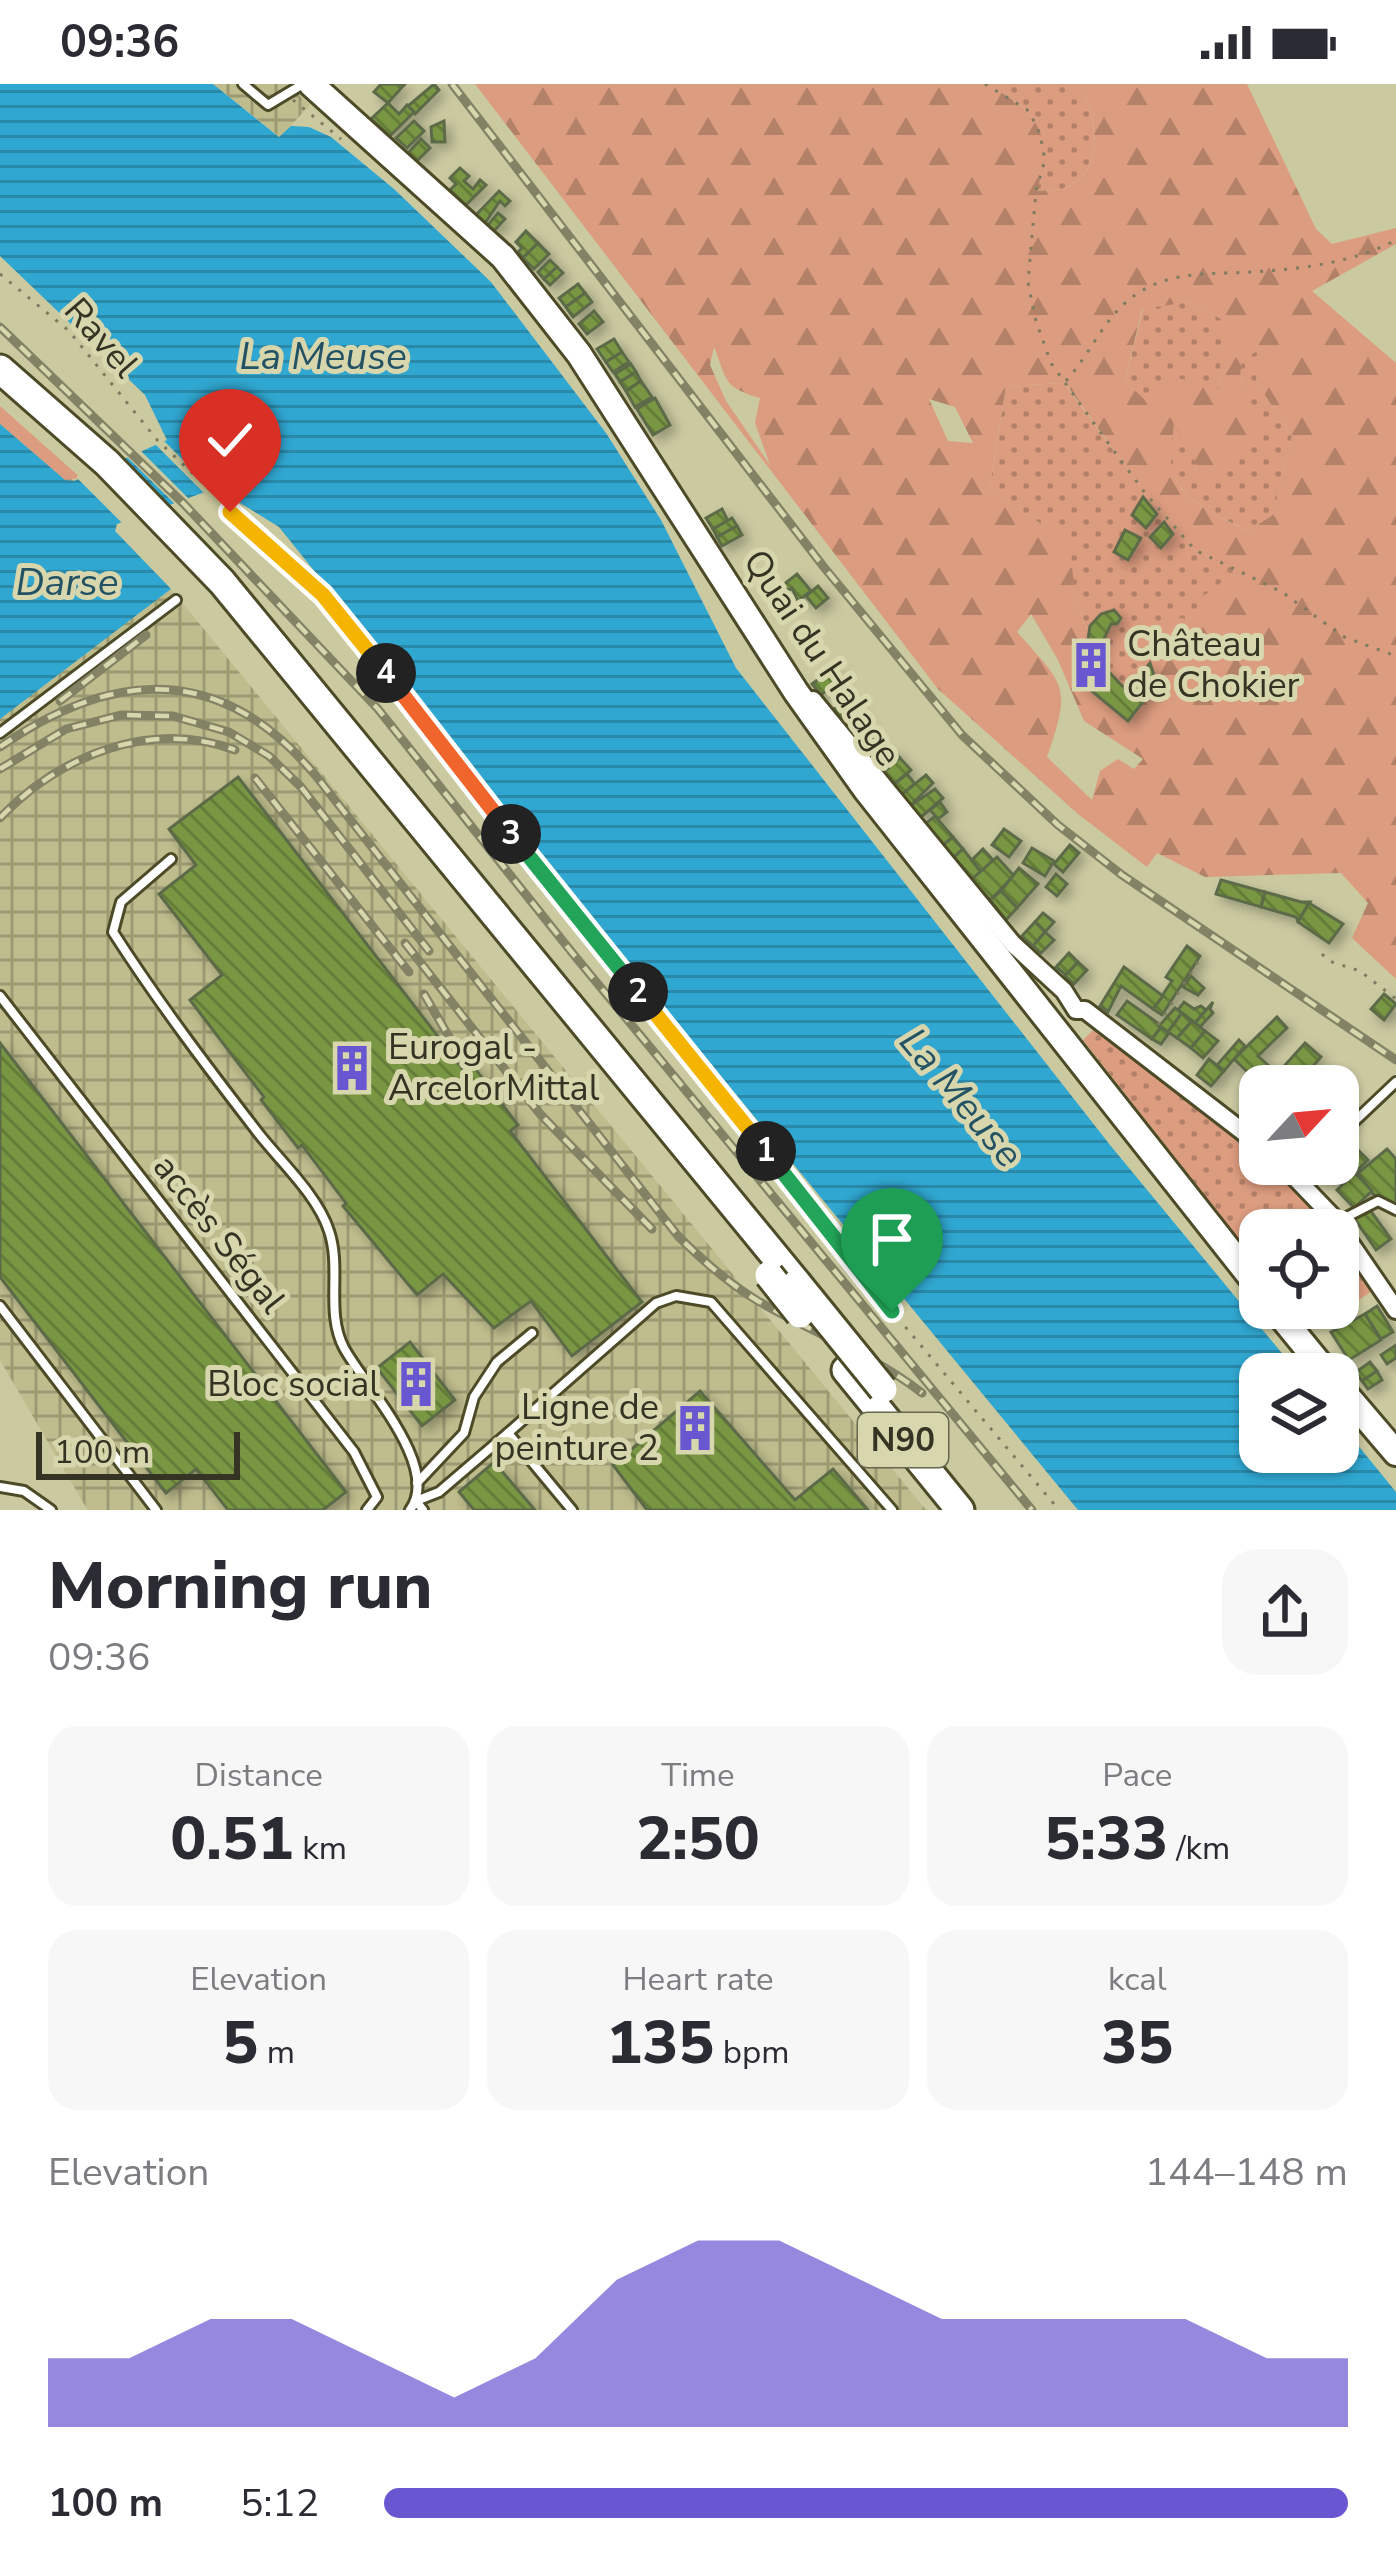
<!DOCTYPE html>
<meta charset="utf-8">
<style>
:root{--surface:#fff;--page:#f7f7f7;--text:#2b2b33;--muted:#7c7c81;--accent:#6957d1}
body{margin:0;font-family:"Nunito Sans",sans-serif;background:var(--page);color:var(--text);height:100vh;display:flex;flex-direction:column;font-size:45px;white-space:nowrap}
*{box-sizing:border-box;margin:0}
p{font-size:39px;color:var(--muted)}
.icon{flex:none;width:66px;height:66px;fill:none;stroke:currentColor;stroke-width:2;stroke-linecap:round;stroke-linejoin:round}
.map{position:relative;height:1426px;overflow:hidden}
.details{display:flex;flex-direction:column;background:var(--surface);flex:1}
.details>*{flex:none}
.needle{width:78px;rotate:64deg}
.tools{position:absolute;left:1239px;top:981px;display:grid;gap:24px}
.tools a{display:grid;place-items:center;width:120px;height:120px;border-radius:24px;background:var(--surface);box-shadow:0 3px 9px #0004;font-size:60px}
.scale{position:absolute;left:36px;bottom:30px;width:204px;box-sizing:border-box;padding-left:12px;border:6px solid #353424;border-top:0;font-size:33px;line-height:42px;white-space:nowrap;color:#353424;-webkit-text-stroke:9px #d7d6ad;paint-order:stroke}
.pin{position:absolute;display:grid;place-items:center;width:102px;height:102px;color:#fff;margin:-123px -51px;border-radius:50% 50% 50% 0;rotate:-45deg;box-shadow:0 0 12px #0007}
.pin .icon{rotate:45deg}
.km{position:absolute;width:60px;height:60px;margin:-30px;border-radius:50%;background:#222;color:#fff;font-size:33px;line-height:60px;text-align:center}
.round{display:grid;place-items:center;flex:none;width:126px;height:126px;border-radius:36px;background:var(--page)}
.overview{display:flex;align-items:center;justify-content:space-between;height:204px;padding:0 48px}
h1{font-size:66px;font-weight:800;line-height:90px}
.metrics{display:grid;grid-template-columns:repeat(3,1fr);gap:18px;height:204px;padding:12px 48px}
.metrics div{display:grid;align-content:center;border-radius:30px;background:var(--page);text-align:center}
.metrics b{font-size:60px;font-weight:800}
.metrics small{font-size:33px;font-weight:400}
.metrics p{font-size:33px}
.chart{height:336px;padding:24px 48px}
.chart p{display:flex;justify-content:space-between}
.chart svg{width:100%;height:216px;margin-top:12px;fill:var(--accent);opacity:.7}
ul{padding:0 48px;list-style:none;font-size:39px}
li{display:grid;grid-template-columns:192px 144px 1fr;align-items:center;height:90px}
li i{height:30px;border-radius:15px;background:var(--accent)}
.status{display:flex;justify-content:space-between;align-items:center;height:84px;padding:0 60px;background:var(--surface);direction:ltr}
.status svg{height:33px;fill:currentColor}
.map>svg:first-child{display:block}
</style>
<div class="status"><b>09:36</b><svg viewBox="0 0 49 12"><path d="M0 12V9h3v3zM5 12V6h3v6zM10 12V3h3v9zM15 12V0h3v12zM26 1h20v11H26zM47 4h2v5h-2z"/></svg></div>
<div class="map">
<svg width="1396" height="1426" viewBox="0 0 1396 1426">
<defs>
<pattern id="industrial-grid" width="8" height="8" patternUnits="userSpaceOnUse" patternTransform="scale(3)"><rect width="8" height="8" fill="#bfbd8d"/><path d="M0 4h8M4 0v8" fill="none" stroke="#9c9a73"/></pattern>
<pattern id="grass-dots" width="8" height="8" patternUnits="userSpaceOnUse" patternTransform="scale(3)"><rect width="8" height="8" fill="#dc9c7f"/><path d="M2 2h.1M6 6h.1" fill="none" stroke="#b38068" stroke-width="1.8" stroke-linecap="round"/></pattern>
<pattern id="forest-firs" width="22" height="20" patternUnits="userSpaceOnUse" patternTransform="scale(3)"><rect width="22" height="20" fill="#dc9c7f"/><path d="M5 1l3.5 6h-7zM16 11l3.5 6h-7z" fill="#b38068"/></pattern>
<pattern id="water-rules" width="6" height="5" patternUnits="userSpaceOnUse" patternTransform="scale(3)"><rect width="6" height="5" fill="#30a7d0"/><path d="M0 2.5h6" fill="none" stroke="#2a89a9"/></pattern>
<pattern id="building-back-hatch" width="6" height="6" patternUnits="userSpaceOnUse" patternTransform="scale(3)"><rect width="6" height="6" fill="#799642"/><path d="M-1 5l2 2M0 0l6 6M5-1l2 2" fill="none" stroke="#647b37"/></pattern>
<filter id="shadow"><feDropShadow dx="5.5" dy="5.5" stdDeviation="6" flood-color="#0004"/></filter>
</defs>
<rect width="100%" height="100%" fill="#cac9a0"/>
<g fill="url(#industrial-grid)">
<path d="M213,0H287L310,21L280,53Z"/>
<path d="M146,311L279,442L215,404L117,440L115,447L171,505L926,1426H88L84,1420L0,1276V340L74,397L167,357Z"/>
</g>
<g fill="url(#grass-dots)">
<path d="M985,0H1081C1095,32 1108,86 1065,104C1058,107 1044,106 1036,107C1052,51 1037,24 985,0Z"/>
<path d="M1189,218L1224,236L1219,305L1146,318L1125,297L1143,224Z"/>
<path d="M1261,264L1256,298L1292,352L1273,432L1248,447C1222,434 1182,418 1172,387C1168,373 1173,352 1174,338L1258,344L1240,292L1241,277Z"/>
<path d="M1064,299L1145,409L1195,466L1239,486L1200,539L1166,545L1150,579L1127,607L1098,583L1102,559L1111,540L1119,537L1088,547L1075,515L1069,458L989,407L1006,302Z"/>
<path d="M1096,943L1260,1068V1080H1274L1337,1146H1260V1182L1083,956Z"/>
<path d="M1338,1147L1378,1203L1314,1246L1295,1224H1338Z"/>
</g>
<g fill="url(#forest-firs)" fill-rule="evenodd">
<path d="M475,0H985C1017,15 1049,38 1044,79C1043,88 1039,98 1037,107C1045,106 1059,107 1066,104C1108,85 1095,32 1081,0H1247L1316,145L1332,160L1396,144V160L1312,207L1396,279V895L1352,854L1368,819L1341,789L1205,793L1157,769L1147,783L1078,730L938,605ZM1189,218L1223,236L1219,304L1166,291L1146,317L1125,297L1142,225ZM714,263C727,294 721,303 760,314L755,339L770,381L726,317L710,281ZM1260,265L1256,298L1292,352L1273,431L1248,447C1221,434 1173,414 1171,379C1170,366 1173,353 1174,340L1209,402L1259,344L1240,292L1242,277ZM1065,299L1145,409L1195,466L1238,486L1199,515L1204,532L1200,539L1181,534L1165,545L1150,579L1126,607L1110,589L1098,583L1110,541L1119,537L1120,530L1114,526L1101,530L1087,545L1075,515L1070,458L989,407L1006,302ZM929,315L955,323L973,359L948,357ZM1031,530L1058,576L1084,637L1143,675L1134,685L1118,675L1100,687L1092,716L1047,673C1072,601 1065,602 1017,548Z"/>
<path d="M0,322L81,394L65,396L0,340Z"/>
</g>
<path fill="url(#water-rules)" d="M0,0H213L279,53L291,42L309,43L331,53L394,105L491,198L606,349L661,436L736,584L1110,1061L1299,1290H1260V1368H1338V1337L1396,1408V1426H1078L655,912L279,443L216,404L117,440L115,447L171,505L0,635V340L65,396L74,397L167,356L145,311L0,172Z"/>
<g fill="#cac9a0">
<path d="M162,356L165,358L214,407L206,411L154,359Z"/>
<path d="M139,365L191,417L177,422L125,371Z"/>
<path d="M119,374L170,424L125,442L76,393Z"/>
</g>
<g fill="url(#building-back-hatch)" stroke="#5d6b48" stroke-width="3" filter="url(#shadow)">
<path d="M381,0H405L388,19L374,8Z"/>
<path d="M434,0L439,6L415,30L408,22Z"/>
<path d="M388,19L399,30L407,21L414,28L390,52L371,35Z"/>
<path d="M414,37L424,47L407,64L396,54Z"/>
<path d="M444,37L445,58H432L431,43Z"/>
<path d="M421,55L430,64L417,77L408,69Z"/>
<path d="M460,84L469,92L464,97L473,105L480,96L486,101L466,121L450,106L456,100L450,94Z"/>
<path d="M499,107L510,117L505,122L500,117L485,139L476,131Z"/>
<path d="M498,129L505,135L494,147L487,142Z"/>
<path d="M526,147L538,159L523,174L518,168L522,164L516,158Z"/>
<path d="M538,159L549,170L534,185L523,174Z"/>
<path d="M550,176L557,183L544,195L538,188Z"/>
<path d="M557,183L563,189L550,201L544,195Z"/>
<path d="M578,200L585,209L566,223L559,214Z"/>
<path d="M585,209L592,218L573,233L566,223Z"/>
<path d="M594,227L603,238L587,250L579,240Z"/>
<path d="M614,255L622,268L606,278L597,265Z"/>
<path d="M622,268L629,278L613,288L606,278Z"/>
<path d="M631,280L636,288L620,298L615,290Z"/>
<path d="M636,288L641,297L626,307L620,298Z"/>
<path d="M641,297L652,313L635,323L626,307Z"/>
<path d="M655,314L670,341L653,351L637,325Z"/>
<path d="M1143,413L1157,430L1146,444L1132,431Z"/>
<path d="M722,425L728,437L713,445L706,434Z"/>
<path d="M732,434L737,442L717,453L713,445Z"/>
<path d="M1164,438L1173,450L1161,464L1150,453Z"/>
<path d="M737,442L742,451L722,462L717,453Z"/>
<path d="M1125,446L1141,454L1128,476L1114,468Z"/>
<path d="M797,490L811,507L798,517L792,504L788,507L783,501Z"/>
<path d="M818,502L828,514L816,524L806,512Z"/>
<path d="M1114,526L1121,534L1117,540H1111L1102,559L1098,583L1110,589L1127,607L1150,579L1157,600L1128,637L1077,595L1083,589L1090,542L1101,530Z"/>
<path d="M833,584L841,595L821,611L812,600Z"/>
<path d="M848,614L854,622L840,633L834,625Z"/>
<path d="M854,622L859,629L846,640L840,633Z"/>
<path d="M859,629L866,638L852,648L846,640Z"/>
<path d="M869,650L881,666L872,674L859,658Z"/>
<path d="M893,665L900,674L883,689L875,680Z"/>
<path d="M900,674L911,686L893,701L883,689Z"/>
<path d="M907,690L915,700L901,711L893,701Z"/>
<path d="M926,691L933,699L910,722L901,711Z"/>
<path d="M238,693L463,985L471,979L518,1041L510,1047L642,1218L572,1272L531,1217L494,1244L443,1190L417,1211L343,1122L346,1119L302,1061L298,1064L261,1016L264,1013L190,916L222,891L159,810L196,781L169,745Z"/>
<path d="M935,705L943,714L920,734L910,722Z"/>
<path d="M940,718L947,728L938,735L930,726Z"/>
<path d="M935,732L953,753L943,761L925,740Z"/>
<path d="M1004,745L1021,757L1009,773L992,761Z"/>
<path d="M953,753L963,765L953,774L943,761Z"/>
<path d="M1070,761L1079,769L1063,788L1054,780Z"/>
<path d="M1032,764L1054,777L1045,792L1023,779Z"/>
<path d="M963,765L981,788L971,796L953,774Z"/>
<path d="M983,765L993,776L981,788L972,776Z"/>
<path d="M997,773L1014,792L990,816L971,796Z"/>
<path d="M1019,784L1038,800L1017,824L1001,807Z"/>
<path d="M1056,790L1067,800L1057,812L1046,803Z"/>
<path d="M1221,796L1265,808L1261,823L1216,810Z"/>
<path d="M1001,807L1017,824L1006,836L990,816Z"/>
<path d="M1265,808L1301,818H1310L1298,837L1296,833L1261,823Z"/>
<path d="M1309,819L1343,840L1329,859L1298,838Z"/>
<path d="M1043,829L1054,838L1045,848L1035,838Z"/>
<path d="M1035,838L1045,848L1033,862L1022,852Z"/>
<path d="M1045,848L1054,856L1041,869L1033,862Z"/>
<path d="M1187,862L1200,872L1162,931L1153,925L1172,897L1166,893Z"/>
<path d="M1069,869L1078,878L1066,891L1056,883Z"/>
<path d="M1078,878L1087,886L1074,900L1065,892Z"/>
<path d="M1124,883L1163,912L1153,925L1121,902L1108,928L1100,922Z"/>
<path d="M1191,892L1204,904L1198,911L1183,903Z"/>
<path d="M1384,910L1396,920L1384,936L1371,925Z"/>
<path d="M1127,917L1158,939L1161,943L1152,955L1117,931Z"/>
<path d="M1184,918L1194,925L1201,922L1206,926L1195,939L1178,926Z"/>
<path d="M1213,918L1210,925L1213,929L1200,943L1195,939Z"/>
<path d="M1175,924L1182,929L1168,948L1159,942Z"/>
<path d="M1182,929L1192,937L1177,954L1168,948Z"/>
<path d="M1277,933L1287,944L1258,972L1270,983L1256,996L1234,975Z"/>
<path d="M1192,937L1205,947L1191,964L1177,954Z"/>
<path d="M1161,943L1169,949L1161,960L1152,955Z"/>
<path d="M1205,947L1218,957L1203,974L1191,964Z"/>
<path d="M1239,956L1245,962L1224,987L1217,981Z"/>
<path d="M0,959L346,1408L323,1426H228L196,1385L166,1409L0,1193Z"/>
<path d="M1305,959L1321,973L1296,1002H1266Z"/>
<path d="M1209,975L1224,987L1211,1002L1197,991Z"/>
<path d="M1270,983L1278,990L1261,1002L1256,996Z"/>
<path d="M1350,1023L1356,1031L1338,1046V1033Z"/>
<path d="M1357,1065L1368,1076L1342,1101L1332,1091Z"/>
<path d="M1387,1065L1396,1075V1121L1373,1110L1358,1089Z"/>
<path d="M1338,1072L1344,1080L1328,1094L1316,1080H1338Z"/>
<path d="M1355,1089L1372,1107L1354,1124L1337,1106Z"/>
<path d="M1370,1126L1391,1155L1376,1166L1354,1134Z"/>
<path d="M1377,1222L1393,1248L1381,1255L1365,1230Z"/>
<path d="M1365,1230L1381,1256L1349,1276L1331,1248Z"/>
<path d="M410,1258L455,1316L422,1342L377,1284Z"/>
<path d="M1396,1261V1274L1387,1280L1381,1271Z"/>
<path d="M1370,1278L1377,1287L1362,1297L1356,1288Z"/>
<path d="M1377,1287L1382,1296L1368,1305L1362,1297Z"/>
<path d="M700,1307L795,1416L833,1385L868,1426H647L613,1381Z"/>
<path d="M494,1378L535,1426H474L459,1408Z"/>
</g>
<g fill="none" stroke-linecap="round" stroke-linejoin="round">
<defs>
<g id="service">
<path d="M243,0L268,21L303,0"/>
<path d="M0,649L176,516"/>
<path d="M171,775L121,818L113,848C158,918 208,984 259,1050C281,1078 318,1112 329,1147C342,1185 325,1228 344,1264C364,1301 442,1383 410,1426"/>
<path d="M0,912L354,1368L377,1413L367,1426"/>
<path d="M1338,1053L1396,998"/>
<path d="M1339,1137L1378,1117L1396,1126"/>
<path d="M0,1222L156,1426"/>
<path d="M508,1349L656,1219L676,1212L711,1218L892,1426"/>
<path d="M417,1399L464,1349L474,1313L497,1278L532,1249"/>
<path d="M0,1403L24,1407L51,1426"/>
<path d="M423,1426L416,1417L439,1408L508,1349L572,1426"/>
</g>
<g id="minor">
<path d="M813,616L1013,860L1064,907L1076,926H1085L1260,1061"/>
<path d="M1282,1080L1331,1131L1396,1226"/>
</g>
<g id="secondary">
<path d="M311,0L503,173L579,270L796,608L866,706L1260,1205"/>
<path d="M1274,1224L1328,1290"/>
<path d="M1338,1301L1396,1369"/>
</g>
<g id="trunk">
<path d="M0,285L107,379L222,498L797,1199"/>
<path d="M846,1286L960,1426"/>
</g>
</defs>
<use href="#service" stroke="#4d4b27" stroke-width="14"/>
<use href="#minor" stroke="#4d4b27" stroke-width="22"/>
<use href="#secondary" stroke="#4d4b27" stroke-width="30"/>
<use href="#trunk" stroke="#4d4b27" stroke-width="33"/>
<g stroke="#7d7c60" stroke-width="3" stroke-dasharray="3 9" stroke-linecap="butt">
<path d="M985,0L1029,27L1040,50L1045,76L1036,107L1028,198L1035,234L1051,279L1100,348L1145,409L1195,466L1282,508L1344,553L1396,572"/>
<path d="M293,16L341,55"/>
<path d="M0,190L69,247L158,357L323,511L892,1227L1059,1426"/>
<path d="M1066,297C1092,268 1107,226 1143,206C1176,187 1216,190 1252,188C1301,185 1352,179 1396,156"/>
<path d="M1322,870L1329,877L1360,887L1396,915"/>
<path d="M1158,941L1201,873"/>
</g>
<use href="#service" stroke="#fff" stroke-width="8"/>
<use href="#minor" stroke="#fff" stroke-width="16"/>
<use href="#secondary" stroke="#fff" stroke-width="24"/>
<use href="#trunk" stroke="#fff" stroke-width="27"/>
<defs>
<g id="rail">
<path d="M452,0L823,482L962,651L1058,741L1122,791L1396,976"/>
<path d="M0,243L184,420L378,625L574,871L1032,1426"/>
<path d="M60,617L146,551"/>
<path d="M0,663C114,584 223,579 316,692L678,1152C702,1176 728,1199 758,1217C813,1249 872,1270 922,1309"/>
<path d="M0,685L66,645L121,631L173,632L229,648L269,672L301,703L429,867"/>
<path d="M255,694L409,888"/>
<path d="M0,734C60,671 151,635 235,666"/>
<path d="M405,859L540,1030L652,1145"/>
<path d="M424,910L466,982"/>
</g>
</defs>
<use href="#rail" stroke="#838265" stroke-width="9"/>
<use href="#rail" stroke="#d7d6ad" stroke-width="4.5" stroke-dasharray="14" stroke-linecap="butt"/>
<defs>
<g id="trunk-bridge">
<path d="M769,1191L800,1230"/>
<path d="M797,1199L883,1305"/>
</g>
</defs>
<use href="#trunk-bridge" stroke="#4d4b27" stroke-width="33" stroke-linecap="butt"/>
<use href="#trunk-bridge" stroke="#fff" stroke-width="27"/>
</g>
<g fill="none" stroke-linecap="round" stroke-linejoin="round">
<defs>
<path id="split-1" d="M766,1067L892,1227"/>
<path id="split-2" d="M638,908L766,1067"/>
<path id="split-3" d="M511,750L638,908"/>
<path id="split-4" d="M386,589L511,750"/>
<path id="split-5" d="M230,428L323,511L386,589"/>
</defs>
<use href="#split-1" stroke="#fff" stroke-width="24"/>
<use href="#split-2" stroke="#fff" stroke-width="24"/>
<use href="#split-3" stroke="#fff" stroke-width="24"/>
<use href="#split-4" stroke="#fff" stroke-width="24"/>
<use href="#split-5" stroke="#fff" stroke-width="24"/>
<use href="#split-1" stroke="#22a559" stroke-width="15"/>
<use href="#split-2" stroke="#f5b400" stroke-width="15"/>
<use href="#split-3" stroke="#22a559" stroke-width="15"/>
<use href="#split-4" stroke="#f0652b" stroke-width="15"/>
<use href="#split-5" stroke="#f5b400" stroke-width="15"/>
</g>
<defs>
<symbol id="building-bare" viewBox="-9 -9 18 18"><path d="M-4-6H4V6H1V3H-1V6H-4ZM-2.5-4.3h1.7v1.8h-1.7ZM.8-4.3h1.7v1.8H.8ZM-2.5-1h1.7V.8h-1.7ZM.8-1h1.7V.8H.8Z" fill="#6957d1" stroke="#d7d6ad" stroke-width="2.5" paint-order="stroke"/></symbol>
</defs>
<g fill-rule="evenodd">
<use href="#building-bare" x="1058" y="548" width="66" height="66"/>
<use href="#building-bare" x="319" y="951" width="66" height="66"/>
<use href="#building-bare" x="383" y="1267" width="66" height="66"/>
<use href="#building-bare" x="662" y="1311" width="66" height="66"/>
</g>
<g text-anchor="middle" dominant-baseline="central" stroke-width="10" stroke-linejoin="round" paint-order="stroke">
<rect fill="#d7d6ad" stroke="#66654d" stroke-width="3" x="858" y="1329" width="90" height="54" rx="9"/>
<g font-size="33" font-weight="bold" fill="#353424">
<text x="903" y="1356">N90</text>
</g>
<g font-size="36" fill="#353424" stroke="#d7d6ad">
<text transform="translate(101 254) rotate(49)">Ravel</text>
<text transform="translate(822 574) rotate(56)">Quai du Halage</text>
<text transform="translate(219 1150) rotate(52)">accès Ségal</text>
</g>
<g font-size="36" fill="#353424" stroke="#d7d6ad" text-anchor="start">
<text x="1127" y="560">Château<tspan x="1127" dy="41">de Chokier</tspan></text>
<text x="388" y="963">Eurogal -<tspan x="388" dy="41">ArcelorMittal</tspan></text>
<text x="380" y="1300" text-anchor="end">Bloc social</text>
<text x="659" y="1323" text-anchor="end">Ligne de<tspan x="659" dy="41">peinture 2</tspan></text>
</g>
<g font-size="39" font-style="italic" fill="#235264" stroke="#d7d6ad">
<text x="323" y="272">La Meuse</text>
<text x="67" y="498">Darse</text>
<text transform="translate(961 1014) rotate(50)">La Meuse</text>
</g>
</g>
</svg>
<div class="tools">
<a><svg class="needle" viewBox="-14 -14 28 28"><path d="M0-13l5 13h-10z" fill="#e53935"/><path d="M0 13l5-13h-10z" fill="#7c7c81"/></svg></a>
<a><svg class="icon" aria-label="locate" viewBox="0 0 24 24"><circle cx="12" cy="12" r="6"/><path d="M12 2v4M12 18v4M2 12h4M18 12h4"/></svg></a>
<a><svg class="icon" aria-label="layers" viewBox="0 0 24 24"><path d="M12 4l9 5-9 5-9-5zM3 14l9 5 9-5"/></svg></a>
</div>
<div class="scale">100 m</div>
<div class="pin" style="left:892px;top:1227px;background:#1e9e55"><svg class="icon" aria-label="arrive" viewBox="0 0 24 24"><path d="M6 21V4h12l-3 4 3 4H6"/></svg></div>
<div class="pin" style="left:230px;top:428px;background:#d93025"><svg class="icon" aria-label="check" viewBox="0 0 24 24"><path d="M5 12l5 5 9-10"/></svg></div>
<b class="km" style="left:766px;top:1067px">1</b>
<b class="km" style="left:638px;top:908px">2</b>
<b class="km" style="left:511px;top:750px">3</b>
<b class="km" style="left:386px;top:589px">4</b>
</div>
<section class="details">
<div class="overview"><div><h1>Morning run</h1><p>09:36</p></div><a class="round"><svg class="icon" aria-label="share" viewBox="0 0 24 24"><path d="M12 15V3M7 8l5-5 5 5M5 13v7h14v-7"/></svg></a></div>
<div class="metrics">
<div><p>Distance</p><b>0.51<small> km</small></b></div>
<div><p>Time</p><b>2:50</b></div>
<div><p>Pace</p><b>5:33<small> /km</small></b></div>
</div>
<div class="metrics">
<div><p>Elevation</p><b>5<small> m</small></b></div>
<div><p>Heart rate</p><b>135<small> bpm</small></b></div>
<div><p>kcal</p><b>35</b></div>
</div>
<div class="chart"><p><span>Elevation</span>144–148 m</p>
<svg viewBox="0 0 160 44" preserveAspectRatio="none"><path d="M0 44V30L10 30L20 22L30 22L40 30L50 38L60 30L70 14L80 6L90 6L100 14L110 22L120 22L130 22L140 22L150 30L160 30V44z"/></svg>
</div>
<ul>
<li><b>100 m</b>5:12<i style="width:100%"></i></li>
</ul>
</section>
